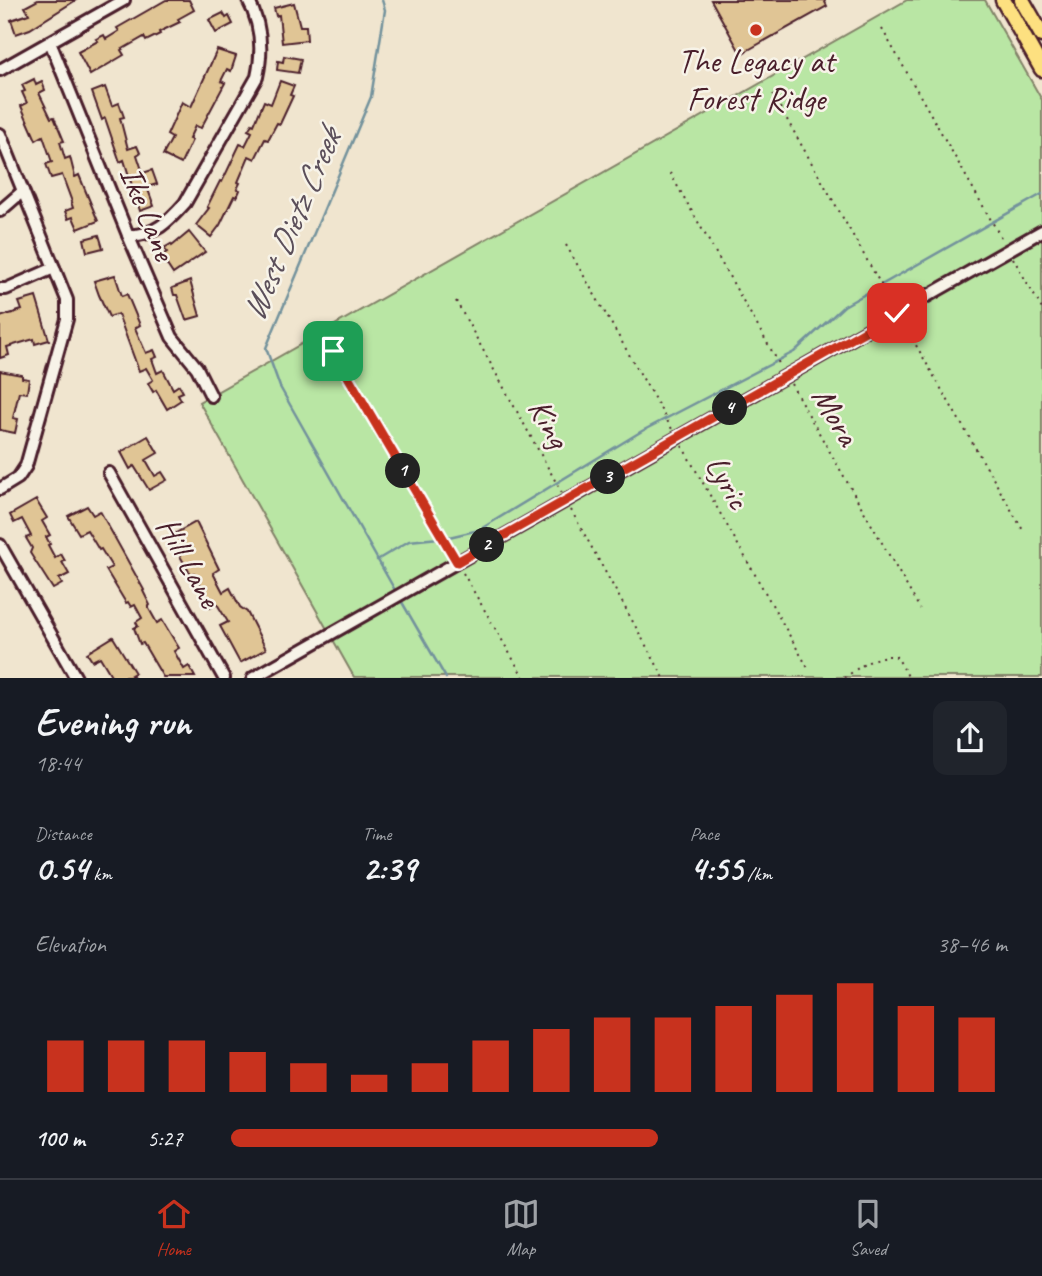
<!DOCTYPE html>
<meta charset="utf-8">
<style>
:root{--surface:#171b24;--page:#20242c;--text:#f1f3f6;--muted:#9ea1a6;--line:#363941;--accent:#c8321e}
body{margin:0;font-family:Caveat,sans-serif;background:var(--page);color:var(--text);height:100vh;display:flex;flex-direction:column;font-size:26px;white-space:nowrap}
*{box-sizing:border-box;margin:0}
p{font-size:23px;color:var(--muted)}
.icon{flex:none;width:38px;height:38px;fill:none;stroke:currentColor;stroke-width:2;stroke-linecap:round;stroke-linejoin:round}
.map{position:relative;height:678px;overflow:hidden}
.details{display:flex;flex-direction:column;background:var(--surface);flex:1}
.details>*{flex:none}
.pin{position:absolute;display:grid;place-items:center;width:60px;height:60px;color:#fff;margin:-30px;border-radius:14px;box-shadow:0 4px 10px #0006}
.km{position:absolute;width:35px;height:35px;margin:-18px;border-radius:50%;background:#222;color:#fff;font-size:19px;line-height:35px;text-align:center}
.round{display:grid;place-items:center;flex:none;width:74px;height:74px;border-radius:14px;background:var(--page)}
.headline{display:flex;align-items:center;justify-content:space-between;height:119px;padding:0 35px}
h1{font-size:38px;font-weight:700;line-height:52px}
.metrics{display:grid;grid-template-columns:repeat(3,1fr);gap:10px;height:119px;padding:7px 35px}
.metrics div{display:grid;align-content:center}
.metrics b{font-size:35px;font-weight:700}
.metrics small{font-size:19px;font-weight:400}
.metrics p{font-size:19px}
.chart{height:196px;padding:14px 35px}
.chart p{display:flex;justify-content:space-between}
.chart svg{width:100%;height:126px;margin-top:7px;stroke:var(--accent);stroke-width:6}
ul{padding:0 35px;list-style:none;font-size:23px}
li{display:grid;grid-template-columns:112px 84px 1fr;align-items:center;height:52px}
li i{height:18px;border-radius:9px;background:var(--accent)}
.dock{display:flex;justify-content:space-around;align-items:center;height:98px;border-top:2px solid var(--line);background:var(--surface);font-size:19px;color:var(--muted)}
.dock a{display:grid;justify-items:center;gap:4px}
.dock .selected{color:var(--accent)}
.map>svg:first-child{display:block}
</style>
<div class="map">
<svg width="1042" height="678" viewBox="0 0 1042 678">
<rect width="100%" height="100%" fill="#f0e5cf"/>
<filter id="ink" filterUnits="userSpaceOnUse"><feTurbulence type="fractalNoise" baseFrequency=".0143" numOctaves="2"/><feDisplacementMap in="SourceGraphic" scale="14" xChannelSelector="R" yChannelSelector="G"/><feConvolveMatrix kernelMatrix="1 2 1 2 8 2 1 2 1" color-interpolation-filters="sRGB"/></filter>
<g filter="url(#ink)">
<path fill="#b9e6a4" stroke="#828268" stroke-width="2" d="M907,0H985L1042,100V677H354L199,402Z"/>
<g fill="none" stroke-linecap="round" stroke-linejoin="round">
<g stroke="#73929c" stroke-width="2.5">
<path d="M382,0L385,10L371,97L266,348L280,387L396,592"/>
<path d="M377,560L409,541L449,537L479,530L642,431L794,352L844,306L1042,194"/>
<path d="M399,597L446,678"/>
</g>
</g>
<g fill="#e0c595" stroke="#4a1f2b" stroke-width="2">
<path d="M38,0H76L30,29L16,34L11,20L29,14L25,7Z"/>
<path d="M166,0H189L194,10L178,19L180,22L159,32L160,34L146,41L144,37L121,50L124,55L90,75L78,52L98,41L96,39L104,35L106,39L119,31L117,28Z"/>
<path d="M711,0H824L827,6L741,54Z"/>
<path d="M294,3L300,26H306L307,40L282,43L279,15L276,16L274,8Z"/>
<path d="M223,13L226,18L229,16L233,24L216,33L209,20Z"/>
<path d="M217,50L236,56L231,71L227,69L221,81L225,83L201,128L195,126L189,139L192,140L181,164L163,155L172,138L167,135L182,102L191,107Z"/>
<path d="M284,56L301,59L298,73L277,70L278,61L283,62Z"/>
<path d="M34,79L36,85L42,82L45,90L39,93L51,118L54,117L64,141L60,142L65,159L70,157L75,177L79,175L98,221L78,229L73,217L68,219L65,211L73,208L71,202H72L62,175L51,178L46,164L52,162L43,136L36,140L21,106L27,103L22,92L25,91L22,85Z"/>
<path d="M280,81L294,86L290,95L293,96L280,124L277,123L268,140L265,139L255,159L249,156L238,182L240,183L237,189L240,190L237,197L234,196L220,225L211,237L196,225L209,208L207,207L220,181L222,182L240,144L245,146L252,132L248,130L252,124L254,125L264,101L271,104Z"/>
<path d="M105,87L112,106L119,103L124,117L120,118L128,149L137,146L140,153L137,155L143,173L152,170L157,184L147,187L154,206L140,211L124,160L120,162L105,118L102,120L92,92Z"/>
<path d="M189,232L205,252L173,274L161,256L167,252L164,248L171,244L172,246Z"/>
<path d="M99,235L103,248L87,252L84,239Z"/>
<path d="M115,275L122,296L127,294L140,325L135,328L146,353L154,350L157,357L152,359L157,373L163,370L173,389L179,385L183,392L178,394L181,400L167,409L156,390L153,392L148,383L153,380L146,368L139,371L118,314L109,317L99,295L94,281Z"/>
<path d="M190,281L200,316L186,320L177,295H174L172,288Z"/>
<path d="M36,297L49,340L35,344L34,339L7,347L9,355L0,358V317L22,310L19,302Z"/>
<path d="M0,371L22,375V378L29,379L27,393L19,392L13,418L18,419L15,433L0,430Z"/>
<path d="M148,436L158,453L146,460L155,476L162,472L167,480L149,490L134,466L130,469L121,452Z"/>
<path d="M36,500L47,518L42,521L50,535L46,537L50,544L48,545L55,558L61,554L65,561L62,562L69,574L59,579L62,584L53,589L30,553L32,548L26,538L31,536L22,519L14,523L10,515Z"/>
<path d="M87,506L93,515L100,511L144,590L143,591L150,605L148,607L157,623L162,620L179,648L174,651L184,669L189,666L195,677H163L143,643L140,644L134,628L138,626L136,622L142,618L135,605L131,607L128,602L126,603L106,570L112,567L101,549L99,550L87,530L79,534L68,516Z"/>
<path d="M196,522L219,569L213,573L223,592L230,588L240,607L247,612L266,649L240,663L220,626L228,622L217,604L210,607L199,589L202,587L194,573L191,575L169,537Z"/>
<path d="M113,637L135,673L131,675L133,677H112L100,657L92,661L87,653Z"/>
</g>
<g fill="none" stroke-linecap="round" stroke-linejoin="round">
<defs>
<g id="minor">
<path d="M50,42L128,235L172,337L197,368L211,396"/>
<path d="M0,70L124,0"/>
<path d="M0,134L67,300V319L26,466L18,478L0,489"/>
<path d="M0,211L23,191"/>
<path d="M128,235C154,237 169,221 185,203L257,77C263,50 262,25 248,0"/>
<path d="M0,289H6L54,268"/>
<path d="M109,473L224,678"/>
<path d="M0,545L76,678"/>
<path d="M253,678L1042,231"/>
</g>
<g id="major">
<path d="M1003,0L1042,69"/>
<path d="M1022,0L1042,35"/>
</g>
</defs>
<use href="#minor" stroke="#4a1f2b" stroke-width="16"/>
<use href="#major" stroke="#4a1f2b" stroke-width="19"/>
<g stroke="#4a1f2b" stroke-width="2" stroke-dasharray="2 5" stroke-linecap="butt">
<path d="M882,29L1003,241"/>
<path d="M773,95L892,304"/>
<path d="M670,173L781,367"/>
<path d="M566,245L672,429"/>
<path d="M1013,258L1042,309"/>
<path d="M456,301L562,493"/>
<path d="M902,321L1024,532"/>
<path d="M333,351L451,553"/>
<path d="M791,384L920,609"/>
<path d="M682,446L808,668"/>
<path d="M571,510L664,678"/>
<path d="M463,573L524,678"/>
<path d="M845,678C858,667 880,652 897,657L909,678"/>
</g>
<use href="#minor" stroke="#f7f3e8" stroke-width="10"/>
<use href="#major" stroke="#fde080" stroke-width="14"/>
</g>
</g>
<g fill="none" stroke-linecap="round" stroke-linejoin="round" filter="url(#ink)">
<defs>
<path id="route" d="M333,351L457,562L897,313"/>
</defs>
<use href="#route" stroke="#fff" stroke-width="14"/>
<use href="#route" stroke="#c8321e" stroke-width="9"/>
</g>
<circle fill="#c8321e" stroke="#f7f3e8" stroke-width="2.5" cx="756" cy="30" r="7"/>
<g text-anchor="middle" dominant-baseline="central" stroke-width="5" stroke-linejoin="round" paint-order="stroke">
<g font-size="33" fill="#4a1f2b" stroke="#f7f3e8">
<text x="756" y="61">The Legacy at<tspan x="756" dy="38">Forest Ridge</tspan></text>
</g>
<g font-size="33" fill="#4a1f2b" stroke="#f7f3e8">
<text transform="translate(148 213) rotate(68)">Ike Lane</text>
<text transform="translate(836 416) rotate(60)">Mora</text>
<text transform="translate(549 423) rotate(61)">King</text>
<text transform="translate(728 482) rotate(60)">Lyric</text>
<text transform="translate(189 562) rotate(61)">Hill Lane</text>
</g>
<g font-size="35" font-style="italic" fill="#5b4f5a" stroke="#f7f3e8">
<text transform="translate(291 225) rotate(-67)">West Dietz Creek</text>
</g>
</g>
</svg>
<div class="pin" style="left:333px;top:351px;background:#1e9e55"><svg class="icon" aria-label="arrive" viewBox="0 0 24 24"><path d="M6 21V4h12l-3 4 3 4H6"/></svg></div>
<div class="pin" style="left:897px;top:313px;background:#d93025"><svg class="icon" aria-label="check" viewBox="0 0 24 24"><path d="M5 12l5 5 9-10"/></svg></div>
<b class="km" style="left:403px;top:471px">1</b>
<b class="km" style="left:487px;top:545px">2</b>
<b class="km" style="left:608px;top:477px">3</b>
<b class="km" style="left:730px;top:408px">4</b>
</div>
<section class="details">
<div class="headline"><div><h1>Evening run</h1><p>18:44</p></div><a class="round"><svg class="icon" aria-label="share" viewBox="0 0 24 24"><path d="M12 15V3M7 8l5-5 5 5M5 13v7h14v-7"/></svg></a></div>
<div class="metrics">
<div><p>Distance</p><b>0.54<small> km</small></b></div>
<div><p>Time</p><b>2:39</b></div>
<div><p>Pace</p><b>4:55<small> /km</small></b></div>
</div>
<div class="chart"><p><span>Elevation</span>38–46 m</p>
<svg viewBox="0 0 160 44" preserveAspectRatio="none"><path d="M5 44V26M15 44V26M25 44V26M35 44V30M45 44V34M55 44V38M65 44V34M75 44V26M85 44V22M95 44V18M105 44V18M115 44V14M125 44V10M135 44V6M145 44V14M155 44V18"/></svg>
</div>
<ul>
<li><b>100 m</b>5:27<i style="width:55%"></i></li>
</ul>
</section>
<nav class="dock">
<a class="selected"><svg class="icon" aria-label="home" viewBox="0 0 24 24"><path d="M3 11l9-7 9 7M6 9v11h12V9"/></svg>Home</a>
<a><svg class="icon" aria-label="map" viewBox="0 0 24 24"><path d="M3 6l6-2 6 2 6-2v14l-6 2-6-2-6 2zM9 4v14M15 6v14"/></svg>Map</a>
<a><svg class="icon" aria-label="saved" viewBox="0 0 24 24"><path d="M7 4h10v16l-5-4-5 4z"/></svg>Saved</a>
</nav>
